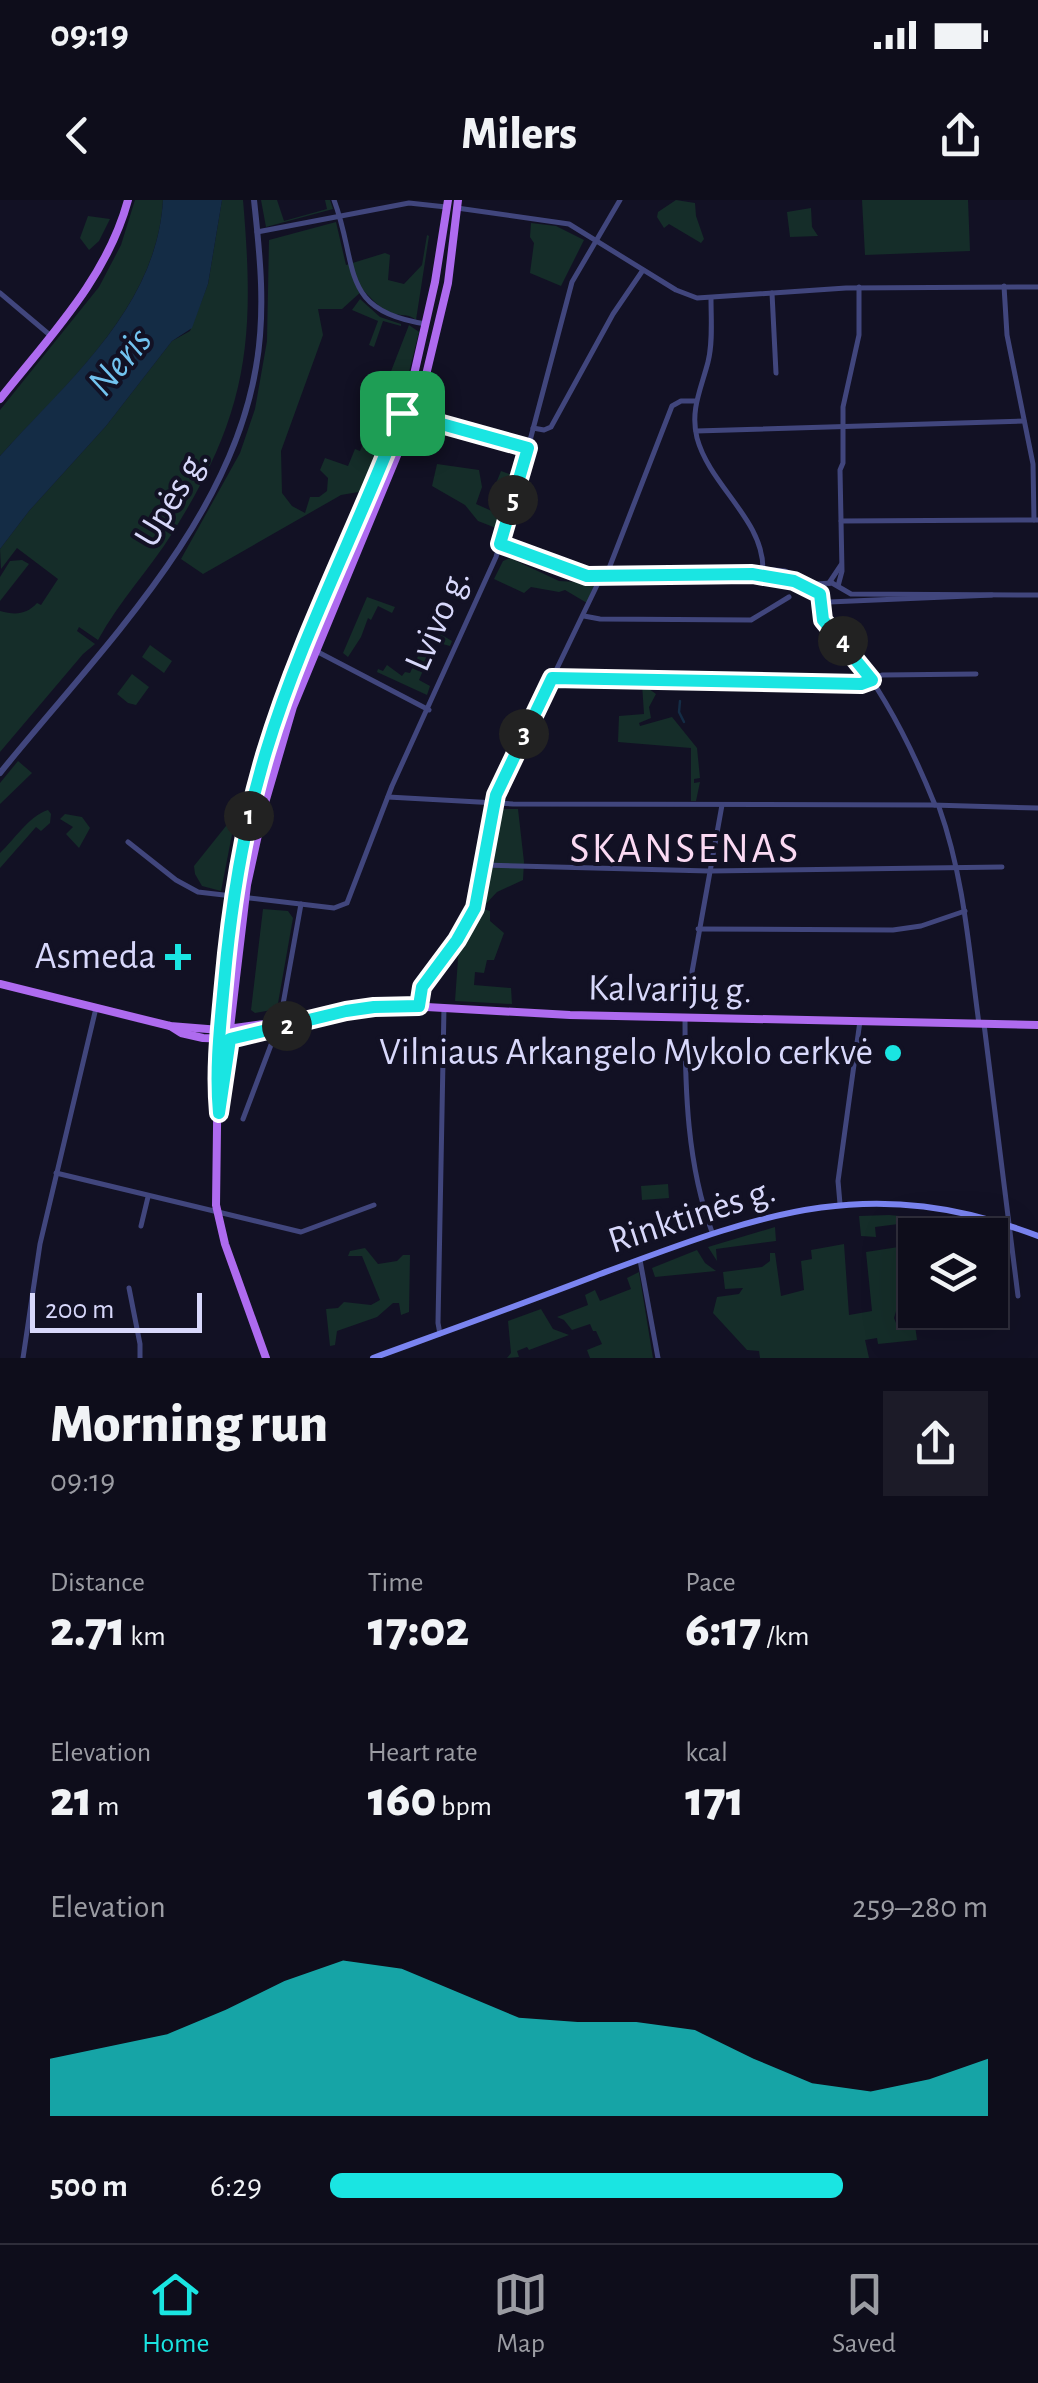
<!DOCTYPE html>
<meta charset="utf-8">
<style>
:root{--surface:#0e0d1b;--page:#1c1b28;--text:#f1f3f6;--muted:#9b9ca3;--line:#2e2d3a;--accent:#1ae5e2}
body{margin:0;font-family:"Alegreya Sans",sans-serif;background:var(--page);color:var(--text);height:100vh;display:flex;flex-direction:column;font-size:38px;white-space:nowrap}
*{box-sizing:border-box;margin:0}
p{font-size:32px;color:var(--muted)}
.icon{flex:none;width:55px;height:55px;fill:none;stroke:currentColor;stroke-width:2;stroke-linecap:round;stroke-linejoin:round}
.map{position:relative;height:1158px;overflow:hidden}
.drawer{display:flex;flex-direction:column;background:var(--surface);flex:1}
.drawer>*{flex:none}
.tools{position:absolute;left:898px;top:1018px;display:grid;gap:20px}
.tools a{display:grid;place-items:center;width:110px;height:110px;border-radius:0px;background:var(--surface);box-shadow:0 10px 40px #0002,0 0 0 2px var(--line);font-size:50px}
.scale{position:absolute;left:30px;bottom:25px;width:172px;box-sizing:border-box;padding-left:10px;border:5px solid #d8d8fb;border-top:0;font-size:28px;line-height:35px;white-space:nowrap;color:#d8d8fb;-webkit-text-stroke:8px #121124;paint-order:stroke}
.pin{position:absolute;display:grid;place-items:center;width:85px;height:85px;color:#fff;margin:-42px;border-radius:20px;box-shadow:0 5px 15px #0006}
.km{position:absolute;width:50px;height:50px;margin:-25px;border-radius:50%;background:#222;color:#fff;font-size:28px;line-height:50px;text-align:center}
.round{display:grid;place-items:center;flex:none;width:105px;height:105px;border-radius:0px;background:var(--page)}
.head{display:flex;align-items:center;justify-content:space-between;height:170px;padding:0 50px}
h1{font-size:55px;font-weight:800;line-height:75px}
.metrics{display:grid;grid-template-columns:repeat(3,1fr);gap:15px;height:170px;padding:10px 50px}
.metrics div{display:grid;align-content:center}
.metrics b{font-size:50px;font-weight:800}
.metrics small{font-size:28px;font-weight:400}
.metrics p{font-size:28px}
.chart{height:280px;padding:20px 50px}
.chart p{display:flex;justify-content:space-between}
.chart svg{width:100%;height:180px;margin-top:10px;fill:var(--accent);opacity:.7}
ul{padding:0 50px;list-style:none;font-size:32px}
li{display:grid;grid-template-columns:160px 120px 1fr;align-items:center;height:75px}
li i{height:25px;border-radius:12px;background:var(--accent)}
.status{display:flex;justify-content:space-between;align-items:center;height:70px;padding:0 50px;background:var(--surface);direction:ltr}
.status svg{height:28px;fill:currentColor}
header{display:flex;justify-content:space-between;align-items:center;height:130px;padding:0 50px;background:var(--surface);font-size:45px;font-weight:800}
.tab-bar{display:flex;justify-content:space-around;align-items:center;height:140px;border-top:2px solid var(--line);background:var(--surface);font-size:28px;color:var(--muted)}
.tab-bar a{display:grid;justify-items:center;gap:5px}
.tab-bar .active{color:var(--accent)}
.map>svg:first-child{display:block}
</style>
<div class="status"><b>09:19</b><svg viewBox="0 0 49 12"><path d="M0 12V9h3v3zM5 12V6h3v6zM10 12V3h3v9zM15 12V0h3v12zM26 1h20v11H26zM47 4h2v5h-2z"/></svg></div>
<header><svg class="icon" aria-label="back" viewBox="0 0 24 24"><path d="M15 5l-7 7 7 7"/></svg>Milers<svg class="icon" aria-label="share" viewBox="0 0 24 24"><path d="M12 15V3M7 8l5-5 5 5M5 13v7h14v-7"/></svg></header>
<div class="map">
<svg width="1038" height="1158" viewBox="0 0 1038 1158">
<rect width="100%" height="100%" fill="#121124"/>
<g fill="#152d29">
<path d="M135,0H163C157,107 67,182 0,256V210L99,87L121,45Z"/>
<path d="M222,0H243C255,139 249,211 173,332C150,369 119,401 98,440L79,427L77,431L95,444L83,454L0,552V411C15,415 26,415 37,403L41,405L58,379L17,348L1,369L0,349L29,311L106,226L172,141L190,131L208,84Z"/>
<path d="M261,0H277L284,21L327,9L325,0H330L333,9L266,27Z"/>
<path d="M676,0L695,3L696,16L704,39L701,43L669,24L664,28L657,17L658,12Z"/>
<path d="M862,0H968L970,51L865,55Z"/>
<path d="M811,8L812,27L818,36L790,37L787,12Z"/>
<path d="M88,16L110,19L99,41L89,50L80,38Z"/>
<path d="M336,22L346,65L385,53L390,55L388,80L404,84L422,65L427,35L429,36L416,120C407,113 404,117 392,113C380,109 372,99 363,90L342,109H318L323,135L281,251L282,293L292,306L305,313L310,297H319L327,291L328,278L320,270L325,258L348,266L355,249L360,251L409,125L419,132L405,188L364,291L341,295L203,374L181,359L240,253L255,209L267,141L269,40Z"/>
<path d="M531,23L556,26L584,40L561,86L530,73L534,43L530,37Z"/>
<path d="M360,99L380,117L401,124V126L383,121L374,147L369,145L378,121L352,110Z"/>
<path d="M437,264L479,270L482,287L476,304L494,312L504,285L497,281L501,271L512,275L496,328L478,321L465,305L432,286Z"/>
<path d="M510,358L559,381L595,383L587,403L565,390L559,392L531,387L524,393L494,379L503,361Z"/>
<path d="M22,360L29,364L0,401V377L10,361Z"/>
<path d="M367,397L395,407L392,413L378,406L371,420L368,418L361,437L348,457L343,453Z"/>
<path d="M431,429L452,441L450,446L435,442L419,480L430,486L427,495L377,472L378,469L383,471L387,465L402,476L405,472L410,473Z"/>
<path d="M150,445L172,461L164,473L142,457Z"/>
<path d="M132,474L149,487L136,505L128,503L117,494Z"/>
<path d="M642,484L656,494L649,507L651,518L639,523L640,526L672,517L697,548L700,578L694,579V583L700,582L696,601H691V548L618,542L619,516L644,514Z"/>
<path d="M18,561L32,573L0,604V583Z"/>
<path d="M499,609H518L524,662L523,680L497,692L483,707Z"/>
<path d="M48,610L51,614L50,623L41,631L36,627L0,668V653C15,639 29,616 48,610Z"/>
<path d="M65,614L82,617L90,628L79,648L66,634L73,627L60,619Z"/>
<path d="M230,621L234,624L221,691L202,686L195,674L194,666Z"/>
<path d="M480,708L490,711V721L504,733L494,760H487L484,773L475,772L474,785L511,788L512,804L455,801L459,745Z"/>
<path d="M263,709L288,711L293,718L277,809L255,813L251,810Z"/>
<path d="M668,984L669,998L642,1000L641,986Z"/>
<path d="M889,1015L922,1018L924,1034L917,1035L914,1022L875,1027L876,1037L861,1036L859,1016Z"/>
<path d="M775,1027L776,1041L716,1049L717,1061L708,1047Z"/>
<path d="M914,1035L915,1106L897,1108L894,1118L898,1128L915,1125L917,1140L878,1144L877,1138L865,1140L869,1158H760L759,1151L747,1150L713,1113L717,1097L739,1094L743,1088L725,1089L723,1072L762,1067L770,1061V1053H775L781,1096L804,1090L801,1061L812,1059L811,1050L844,1044L849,1115L872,1111L866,1052L905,1046Z"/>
<path d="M365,1048L378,1064L397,1061L403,1055H410L409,1112L401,1115L399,1103H393L377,1117L337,1131L335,1145L330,1146L326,1109L338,1108L344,1102L371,1105L380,1100L362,1056H348L350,1051Z"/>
<path d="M697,1050L705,1063L716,1071L655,1077L652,1068Z"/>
<path d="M639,1072L653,1158H590L587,1150L602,1144L596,1131H593L590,1124L572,1130L564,1120L557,1117L588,1105L585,1095L595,1090L600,1101L631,1089L627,1078Z"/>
<path d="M541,1109L553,1129L569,1135L529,1150L527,1147L517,1151L519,1157L507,1158L511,1153L508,1121Z"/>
</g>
<path fill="#142c45" d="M163,0H222L208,84L192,128L172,141L106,226L29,311L0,349V256C67,181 157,108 163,0Z"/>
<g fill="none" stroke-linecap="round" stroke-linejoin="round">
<path stroke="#142c45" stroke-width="2.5" d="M680,501L679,512L684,522"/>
<g stroke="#41467d" stroke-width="5">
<path d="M334,0C359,66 338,111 426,124"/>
<path d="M457,8L569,24L676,90L697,98L846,88L1038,87"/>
<path d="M257,32L409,3L446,7"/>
<path d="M1004,86L1007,135L1033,264L1034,320"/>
<path d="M0,93L51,136"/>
<path d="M772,93L776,173"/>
<path d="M711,99C711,119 713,143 708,162C701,189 690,210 697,238C710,286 763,319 763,369"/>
<path d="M402,213L528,248"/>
<path d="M533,228L544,230L551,227L613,114L643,70"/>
<path d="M696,231L1024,221"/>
<path d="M841,321L1038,320"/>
<path d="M500,344L587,376L767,375L809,387L829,402L992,395"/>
<path d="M575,371L763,369L785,371L816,384L832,383L851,394L1038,395"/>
<path d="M608,371L672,206L681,201H695"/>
<path d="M829,383L841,365"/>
<path d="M838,386L842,371L840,270L843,263V207L859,135V87"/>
<path d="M822,398C820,422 835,431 850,450C887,497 913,550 935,605"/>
<path d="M584,416L600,419L751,420L789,397"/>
<path d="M316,451L429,510"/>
<path d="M552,478L861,484L882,475L976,474"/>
<path d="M388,597L513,604L932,605L1038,608"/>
<path d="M939,607C964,677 969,750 979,824"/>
<path d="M128,642L176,680L198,692L334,708L347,703L392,586L496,357L528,248L572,82L620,0"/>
<path d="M483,665L709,671L1002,667"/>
<path d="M698,729L893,730L921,726L965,711"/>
<path d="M692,772L722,605"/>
<path d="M419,806L422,787L457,740L475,708L496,595L601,377"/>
<path d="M685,818C685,889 687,965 712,1032"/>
<path d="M280,821L301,704"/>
<path d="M984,824L1018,1096"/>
<path d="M243,919L277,829"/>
<path d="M56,973L301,1032L374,1005"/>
<path d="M840,1004L838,981L860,821"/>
<path d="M141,1026L148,997"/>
<path d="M640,1060L658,1158"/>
<path d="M129,1088L140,1144V1158"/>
<path d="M440,1134L438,1123L444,807"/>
<path d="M23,1158L40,1044L96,808"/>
</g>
<path stroke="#41467d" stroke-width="6" d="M0,573C97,453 230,324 256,167C266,111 260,55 254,0"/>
<path stroke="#7a84f0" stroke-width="6" d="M373,1158C447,1131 522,1104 595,1076C757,1016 866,970 1038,1036"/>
<g stroke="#ae6bef" stroke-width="8">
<path d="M0,199C49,137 107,78 128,0"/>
<path d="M0,784L170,826L220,830L293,820"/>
<path d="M170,826L181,833L203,838L231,839L346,811L409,806L570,815L1038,825"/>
<path d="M221,904L247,685L265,603L293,507L420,200L448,83L458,0"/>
<path d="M266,1158L225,1044L216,1005L218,852L233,698L252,606L284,500L413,179L435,82L448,0"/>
</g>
</g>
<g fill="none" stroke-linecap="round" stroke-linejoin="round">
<defs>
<path id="route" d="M402,213L528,248L500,344L587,376L752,374L794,381L820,394L823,420L872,480L861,484L552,478L496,595L475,708L457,740L422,787L419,806L374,807L346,811L230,839L219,913C215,870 220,827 224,784C231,705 243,628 266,552C301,436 359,326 402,213Z"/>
</defs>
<use href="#route" stroke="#fff" stroke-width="20"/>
<use href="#route" stroke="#1ae5e2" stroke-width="12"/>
</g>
<g fill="#1ae5e2" stroke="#121124" stroke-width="4">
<path d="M173 742h10v10h10v10h-10v10h-10v-10h-10v-10h10z"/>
<circle cx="893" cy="853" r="10"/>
</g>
<g text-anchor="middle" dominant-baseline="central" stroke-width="8" stroke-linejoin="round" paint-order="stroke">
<g font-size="38" fill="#d8d8fb" stroke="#121124">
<text transform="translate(172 298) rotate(-59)">Upės g.</text>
<text transform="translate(438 420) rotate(-66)">Lvivo g.</text>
<text transform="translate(670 790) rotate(1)">Kalvarijų g.</text>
<text transform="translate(692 1016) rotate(-18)">Rinktinės g.</text>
</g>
<g font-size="38" fill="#d8d8fb" stroke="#121124" text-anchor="end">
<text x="156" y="757">Asmeda</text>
<text x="873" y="853">Vilniaus Arkangelo Mykolo cerkvė</text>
</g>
<g font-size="40" font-style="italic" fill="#72c3ef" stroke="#121124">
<text transform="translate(120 162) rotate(-50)">Neris</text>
</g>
<g font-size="42" letter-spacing="2.5" fill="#fbdaf3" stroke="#121124">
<text x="685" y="649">SKANSENAS</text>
</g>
</g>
</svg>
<div class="tools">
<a><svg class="icon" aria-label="layers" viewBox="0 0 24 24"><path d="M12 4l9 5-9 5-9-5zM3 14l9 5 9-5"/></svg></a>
</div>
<div class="scale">200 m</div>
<div class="pin" style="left:402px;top:213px;background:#1e9e55"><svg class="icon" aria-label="arrive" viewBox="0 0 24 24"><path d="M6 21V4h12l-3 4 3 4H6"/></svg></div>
<b class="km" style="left:249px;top:616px">1</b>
<b class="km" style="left:287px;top:826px">2</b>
<b class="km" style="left:524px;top:534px">3</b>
<b class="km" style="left:843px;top:441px">4</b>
<b class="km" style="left:513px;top:300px">5</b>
</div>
<section class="drawer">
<div class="head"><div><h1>Morning run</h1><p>09:19</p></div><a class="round"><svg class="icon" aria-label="share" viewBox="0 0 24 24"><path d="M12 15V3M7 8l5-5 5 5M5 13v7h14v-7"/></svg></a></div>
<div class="metrics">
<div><p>Distance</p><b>2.71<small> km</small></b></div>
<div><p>Time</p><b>17:02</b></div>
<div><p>Pace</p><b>6:17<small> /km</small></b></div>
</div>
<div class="metrics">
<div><p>Elevation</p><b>21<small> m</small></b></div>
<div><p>Heart rate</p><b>160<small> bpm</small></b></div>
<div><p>kcal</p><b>171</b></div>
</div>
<div class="chart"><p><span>Elevation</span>259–280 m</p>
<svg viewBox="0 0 160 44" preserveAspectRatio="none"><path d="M0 44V30L10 27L20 24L30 18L40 11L50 6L60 8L70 14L80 20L90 21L100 21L110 23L120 30L130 36L140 38L150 35L160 30V44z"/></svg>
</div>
<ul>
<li><b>500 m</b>6:29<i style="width:78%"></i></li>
</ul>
</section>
<nav class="tab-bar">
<a class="active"><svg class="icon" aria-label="home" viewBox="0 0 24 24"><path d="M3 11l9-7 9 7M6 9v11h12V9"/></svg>Home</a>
<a><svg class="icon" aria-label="map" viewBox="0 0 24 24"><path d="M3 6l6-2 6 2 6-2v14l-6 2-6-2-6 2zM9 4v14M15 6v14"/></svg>Map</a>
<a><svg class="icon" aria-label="saved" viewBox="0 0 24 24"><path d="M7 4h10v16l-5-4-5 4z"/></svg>Saved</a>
</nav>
